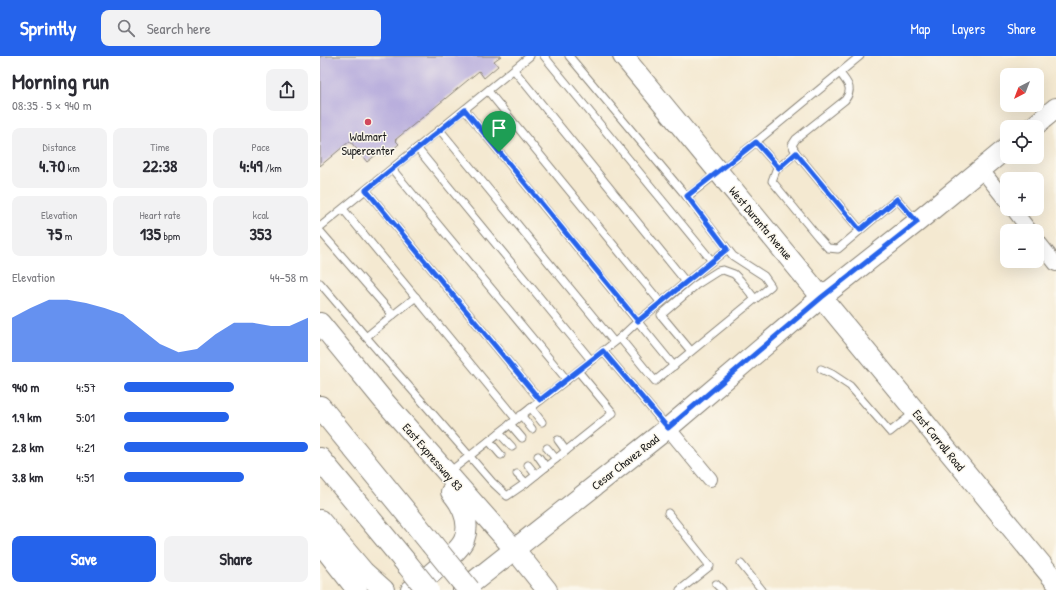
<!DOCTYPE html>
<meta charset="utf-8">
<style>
:root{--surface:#fff;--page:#f2f2f3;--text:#2b2b33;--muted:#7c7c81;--accent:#2563eb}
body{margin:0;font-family:"Patrick Hand",sans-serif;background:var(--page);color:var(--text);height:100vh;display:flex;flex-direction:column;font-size:15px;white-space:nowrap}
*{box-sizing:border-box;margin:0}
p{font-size:13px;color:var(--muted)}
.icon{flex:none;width:22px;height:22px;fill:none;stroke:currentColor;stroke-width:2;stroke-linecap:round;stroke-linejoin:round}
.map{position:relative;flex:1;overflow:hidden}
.panel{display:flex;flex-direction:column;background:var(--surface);width:320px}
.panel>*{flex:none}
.needle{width:26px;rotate:222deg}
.tools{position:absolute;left:680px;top:12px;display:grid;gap:8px}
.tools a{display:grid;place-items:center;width:44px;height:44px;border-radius:8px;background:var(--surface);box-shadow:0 4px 16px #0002;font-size:20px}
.pin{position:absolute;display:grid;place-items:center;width:34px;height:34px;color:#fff;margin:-41px -17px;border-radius:50% 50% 50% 0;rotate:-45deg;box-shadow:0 0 4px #0007}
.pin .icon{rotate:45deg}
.round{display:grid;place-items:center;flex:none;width:42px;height:42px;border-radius:8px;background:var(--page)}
.summary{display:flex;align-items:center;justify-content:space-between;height:68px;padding:0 12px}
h1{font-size:22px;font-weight:700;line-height:30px}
.stats{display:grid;grid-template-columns:repeat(3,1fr);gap:6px;height:68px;padding:4px 12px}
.stats div{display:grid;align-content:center;border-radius:8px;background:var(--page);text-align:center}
.stats b{font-size:17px;font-weight:700}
.stats small{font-size:11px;font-weight:400}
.stats p{font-size:11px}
.chart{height:112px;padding:8px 12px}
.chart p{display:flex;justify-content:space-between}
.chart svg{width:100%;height:72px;margin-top:4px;fill:var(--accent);opacity:.7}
.action{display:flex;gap:8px;margin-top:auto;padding:8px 12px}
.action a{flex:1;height:46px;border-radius:8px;background:var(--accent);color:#fff;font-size:16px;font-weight:700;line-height:46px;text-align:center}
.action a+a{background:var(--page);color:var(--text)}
ul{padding:0 12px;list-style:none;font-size:13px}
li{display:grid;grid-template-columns:64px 48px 1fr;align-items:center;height:30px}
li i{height:10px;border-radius:5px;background:var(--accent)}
header{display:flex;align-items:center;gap:24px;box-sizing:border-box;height:56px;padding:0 20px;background:var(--accent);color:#fff}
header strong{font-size:19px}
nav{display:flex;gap:22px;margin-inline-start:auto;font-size:14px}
.search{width:280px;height:36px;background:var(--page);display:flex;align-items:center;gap:10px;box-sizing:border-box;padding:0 14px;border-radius:8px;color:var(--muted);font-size:15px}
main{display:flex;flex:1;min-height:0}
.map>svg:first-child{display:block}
</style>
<header>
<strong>Sprintly</strong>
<div class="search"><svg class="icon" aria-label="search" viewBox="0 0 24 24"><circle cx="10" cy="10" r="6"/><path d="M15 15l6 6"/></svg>Search here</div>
<nav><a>Map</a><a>Layers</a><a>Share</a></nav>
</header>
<main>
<section class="panel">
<div class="summary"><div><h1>Morning run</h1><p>08:35 · 5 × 940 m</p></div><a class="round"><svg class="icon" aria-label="share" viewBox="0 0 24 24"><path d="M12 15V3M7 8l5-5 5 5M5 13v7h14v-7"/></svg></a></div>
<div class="stats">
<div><p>Distance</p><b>4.70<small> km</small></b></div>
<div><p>Time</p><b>22:38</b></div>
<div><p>Pace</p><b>4:49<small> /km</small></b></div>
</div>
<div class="stats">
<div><p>Elevation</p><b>75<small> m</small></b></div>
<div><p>Heart rate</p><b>135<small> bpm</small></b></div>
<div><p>kcal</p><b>353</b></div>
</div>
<div class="chart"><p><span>Elevation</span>44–58 m</p>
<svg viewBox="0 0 160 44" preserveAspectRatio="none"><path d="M0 44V17L10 11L20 6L30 6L40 8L50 11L60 15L70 24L80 33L90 38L100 36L110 27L120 20L130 20L140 22L150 22L160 17V44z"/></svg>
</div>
<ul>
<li><b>940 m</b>4:57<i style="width:60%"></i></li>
<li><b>1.9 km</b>5:01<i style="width:57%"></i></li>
<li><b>2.8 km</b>4:21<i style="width:100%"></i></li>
<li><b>3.8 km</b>4:51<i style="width:65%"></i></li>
</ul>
<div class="action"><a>Save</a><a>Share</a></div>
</section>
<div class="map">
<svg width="736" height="534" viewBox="0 0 736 534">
<rect width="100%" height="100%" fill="#fbf7ec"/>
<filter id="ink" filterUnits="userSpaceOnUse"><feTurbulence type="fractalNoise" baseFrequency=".025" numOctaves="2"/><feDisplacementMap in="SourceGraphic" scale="8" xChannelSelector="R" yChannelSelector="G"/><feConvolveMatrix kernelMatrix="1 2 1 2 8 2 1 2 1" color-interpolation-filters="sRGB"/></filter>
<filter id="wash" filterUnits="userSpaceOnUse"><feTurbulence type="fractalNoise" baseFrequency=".012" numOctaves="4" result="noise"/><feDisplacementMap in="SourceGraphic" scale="16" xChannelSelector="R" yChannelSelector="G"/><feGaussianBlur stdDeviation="0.9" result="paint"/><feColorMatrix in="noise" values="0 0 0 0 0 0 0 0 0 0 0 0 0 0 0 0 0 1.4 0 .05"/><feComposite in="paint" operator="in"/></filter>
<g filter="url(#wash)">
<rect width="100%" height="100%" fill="#f4e9d1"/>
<g id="blocks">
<path fill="#b9afdd" d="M0,0H181L174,5L178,10L164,22L159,15L75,84L79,88L65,100L61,95L47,106L30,85L0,110Z"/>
</g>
</g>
<g filter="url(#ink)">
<use href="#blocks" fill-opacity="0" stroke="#888276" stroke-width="1"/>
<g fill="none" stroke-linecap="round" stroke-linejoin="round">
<defs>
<g id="lane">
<path d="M224,0L392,205"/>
<path d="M249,0L367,141L436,86L540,0"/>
<path d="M194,14L366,226"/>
<path d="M168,35L341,247"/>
<path d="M145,54L354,310"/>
<path d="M120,74L294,286"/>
<path d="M436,86L459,112"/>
<path d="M97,92L271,304"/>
<path d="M476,97L472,89L476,83L525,44C534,32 527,27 520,17"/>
<path d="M72,113L247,324"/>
<path d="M46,134L220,344"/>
<path d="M23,153L196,363"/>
<path d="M0,171L210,0"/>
<path d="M540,174L476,97L456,114L452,125L498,181L508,192L518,193L577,143L597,166"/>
<path d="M0,175L73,259L46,281L0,227"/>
<path d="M73,259L96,241"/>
<path d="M46,281L172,426L187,440L206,427L293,357L258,315"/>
<path d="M300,282L335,325L451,230L444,220L413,200L367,141"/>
<path d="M283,295L346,370"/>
<path d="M371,295L341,259L376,229L398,215L403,214L414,218L420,224L435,243"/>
<path d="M501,313L512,318L530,330L570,376L595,356"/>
<path d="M211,352L222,366"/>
<path d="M201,359L212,373"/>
<path d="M190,368L202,382"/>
<path d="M179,377L192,391"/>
<path d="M238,384L246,395"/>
<path d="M169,385L181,399"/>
<path d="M227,392L236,403"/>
<path d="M218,400L226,411"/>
<path d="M208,409L216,419"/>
<path d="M128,417L300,282L318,265L407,193"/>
<path d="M197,418L206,427"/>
<path d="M348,457L390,510L360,534"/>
<path d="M421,508L442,534"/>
<path d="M396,528L402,534"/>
</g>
<g id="street">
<path d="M661,113L687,146"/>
<path d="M693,153L710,175"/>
<path d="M717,184L736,208"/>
<path d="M348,372L390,423"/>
</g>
<g id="secondary">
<path d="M303,0L736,526"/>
<path d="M713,71L736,52"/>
<path d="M0,267L63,344L195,494L227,534"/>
<path d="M0,464L44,516L64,534"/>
<path d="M0,487L37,534"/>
<path d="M91,534L93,533C103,525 112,517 121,509C128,503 140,493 144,484C151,466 143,450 131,436"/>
<path d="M143,534L348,372L502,241L597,166L687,92"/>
</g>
<g id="highway">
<path d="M0,351L111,487"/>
<path d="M0,403L87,508"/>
</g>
</defs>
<use href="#lane" stroke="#888276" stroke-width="9"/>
<use href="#street" stroke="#888276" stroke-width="16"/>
<use href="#secondary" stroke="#888276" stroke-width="22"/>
<use href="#highway" stroke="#888276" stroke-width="24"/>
<use href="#lane" stroke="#fff" stroke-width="7"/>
<use href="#street" stroke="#fff" stroke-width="14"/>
<use href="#secondary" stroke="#fff" stroke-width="20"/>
<use href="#highway" stroke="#fff" stroke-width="22"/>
<defs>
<g id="highway-bridge">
<path d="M111,487L149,534"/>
<path d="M87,508L108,534"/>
</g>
</defs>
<use href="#highway-bridge" stroke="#888276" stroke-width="24" stroke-linecap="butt"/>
<use href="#highway-bridge" stroke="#fff" stroke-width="22"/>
</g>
</g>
<g fill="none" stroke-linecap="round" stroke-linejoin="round" filter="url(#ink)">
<defs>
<path id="route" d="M145,54L318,265L407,193L367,140L436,86L459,112L476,97L540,174L577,143L597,166L502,241L348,372L283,295L220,344L46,134Z"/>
</defs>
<use href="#route" stroke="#fff" stroke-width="8"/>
<use href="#route" stroke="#2563eb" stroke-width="5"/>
</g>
<circle fill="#d1495b" stroke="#fbf7ec" stroke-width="1.5" cx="48" cy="66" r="4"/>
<g text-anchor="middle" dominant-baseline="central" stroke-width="3" stroke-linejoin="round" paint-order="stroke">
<g font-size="12" fill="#1c1c1c" stroke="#fbf7ec">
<text x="48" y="80">Walmart<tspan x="48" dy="14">Supercenter</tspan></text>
</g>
<g font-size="12" fill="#1c1c1c" stroke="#fbf7ec">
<text transform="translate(441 167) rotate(50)">West Duranta Avenue</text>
<text transform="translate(619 384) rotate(51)">East Carroll Road</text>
<text transform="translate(113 401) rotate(49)">East Expressway 83</text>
<text transform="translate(305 406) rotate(-38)">Cesar Chavez Road</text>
</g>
</g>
</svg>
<div class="tools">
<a><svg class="needle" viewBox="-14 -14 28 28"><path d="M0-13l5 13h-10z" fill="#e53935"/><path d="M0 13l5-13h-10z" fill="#7c7c81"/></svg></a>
<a><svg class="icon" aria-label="locate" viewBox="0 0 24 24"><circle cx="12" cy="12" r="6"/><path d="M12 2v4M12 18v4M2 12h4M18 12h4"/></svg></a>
<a>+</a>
<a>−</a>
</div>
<div class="pin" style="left:179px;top:96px;background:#1e9e55"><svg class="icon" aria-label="arrive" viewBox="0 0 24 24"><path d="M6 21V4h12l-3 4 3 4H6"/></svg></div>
</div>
</main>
